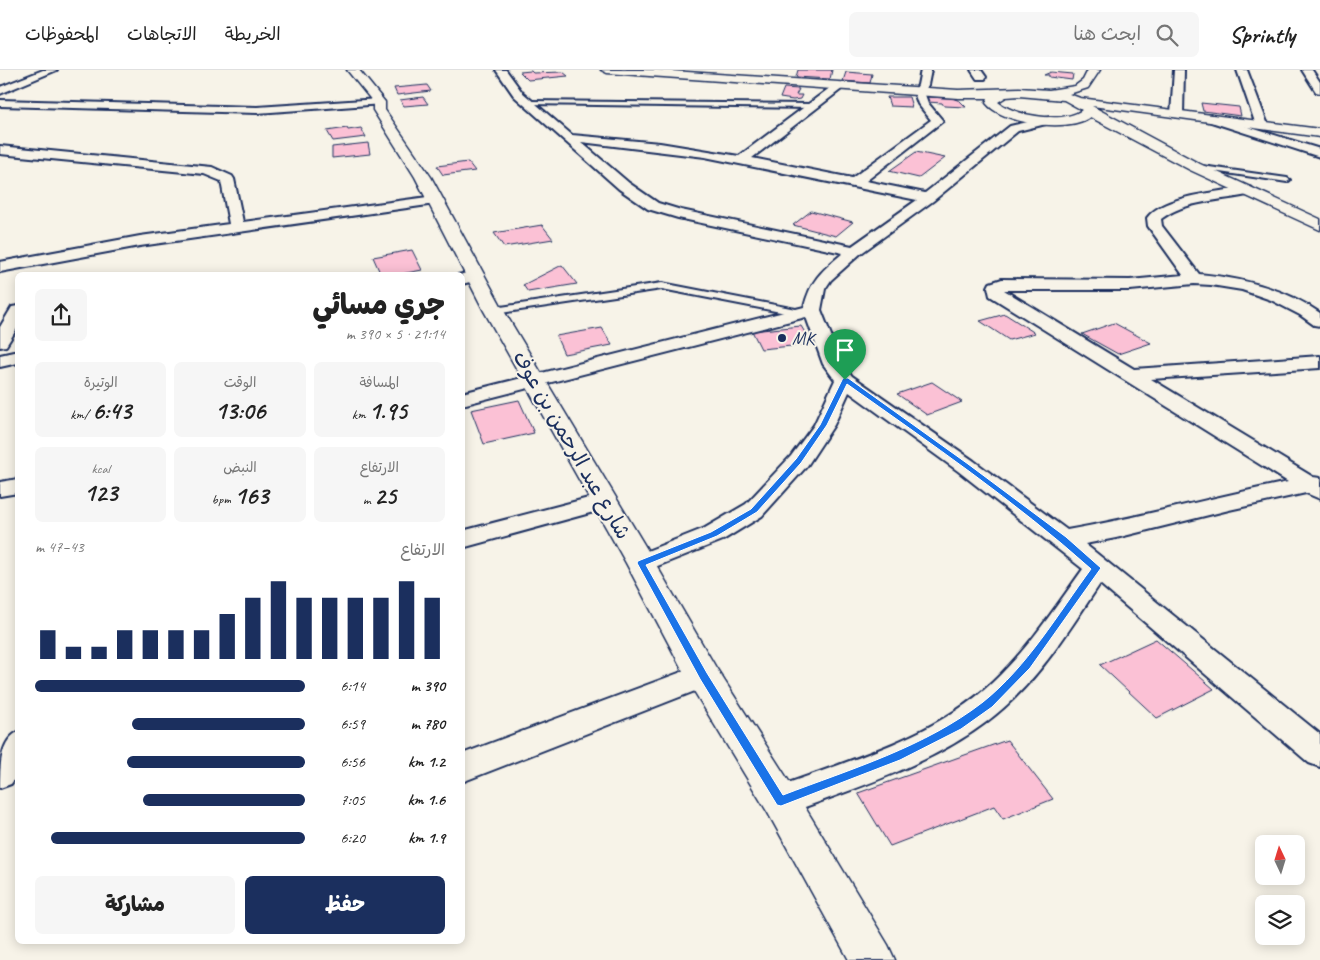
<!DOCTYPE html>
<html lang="ar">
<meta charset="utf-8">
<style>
:root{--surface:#fff;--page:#f6f6f6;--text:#222;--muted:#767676;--line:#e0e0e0;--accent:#1b2f5e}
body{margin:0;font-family:Caveat,"Playpen Sans Arabic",sans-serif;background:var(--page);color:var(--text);direction:rtl;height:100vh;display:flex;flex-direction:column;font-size:19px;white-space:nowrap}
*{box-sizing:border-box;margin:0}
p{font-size:16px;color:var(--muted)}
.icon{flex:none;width:28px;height:28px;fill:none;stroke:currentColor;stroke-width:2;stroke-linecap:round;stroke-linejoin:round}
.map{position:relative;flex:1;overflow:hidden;direction:ltr}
.drawer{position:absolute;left:15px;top:202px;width:450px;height:672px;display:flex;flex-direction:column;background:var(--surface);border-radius:8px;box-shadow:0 2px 12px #0003;direction:rtl}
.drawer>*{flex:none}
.needle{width:32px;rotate:356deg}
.tools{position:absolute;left:1255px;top:765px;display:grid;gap:10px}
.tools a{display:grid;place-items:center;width:50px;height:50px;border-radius:8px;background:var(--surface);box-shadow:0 2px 12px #0003;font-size:25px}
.pin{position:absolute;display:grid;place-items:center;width:42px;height:42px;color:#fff;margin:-51px -21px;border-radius:50% 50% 50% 0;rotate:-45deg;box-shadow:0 0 5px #0007}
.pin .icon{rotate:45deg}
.round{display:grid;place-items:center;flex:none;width:52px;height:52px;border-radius:8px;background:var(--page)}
.overview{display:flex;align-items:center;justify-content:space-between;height:85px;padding:0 20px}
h1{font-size:28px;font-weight:800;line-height:38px}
.figures{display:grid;grid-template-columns:repeat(3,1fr);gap:8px;height:85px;padding:5px 20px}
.figures div{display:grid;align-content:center;border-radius:8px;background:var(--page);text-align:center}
.figures b{font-size:25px;font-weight:800}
.figures small{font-size:14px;font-weight:400}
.figures p{font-size:14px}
.chart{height:140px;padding:10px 20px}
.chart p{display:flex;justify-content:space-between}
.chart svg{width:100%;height:90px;margin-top:5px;stroke:var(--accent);stroke-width:6}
.button{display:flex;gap:10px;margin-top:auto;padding:10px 20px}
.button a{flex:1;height:58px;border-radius:8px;background:var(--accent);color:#fff;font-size:20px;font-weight:800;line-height:58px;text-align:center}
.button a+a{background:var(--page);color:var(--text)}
ul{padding:0 20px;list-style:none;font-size:16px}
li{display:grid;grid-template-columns:80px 60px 1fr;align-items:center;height:38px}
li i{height:12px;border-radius:6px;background:var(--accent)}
header{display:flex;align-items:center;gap:30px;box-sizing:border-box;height:70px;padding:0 25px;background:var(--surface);border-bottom:1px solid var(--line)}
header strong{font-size:24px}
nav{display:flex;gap:28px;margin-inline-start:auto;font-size:18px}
.search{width:350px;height:45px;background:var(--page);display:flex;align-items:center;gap:12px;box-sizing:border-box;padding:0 18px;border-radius:8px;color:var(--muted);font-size:19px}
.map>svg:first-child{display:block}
</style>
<header>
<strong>Sprintly</strong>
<div class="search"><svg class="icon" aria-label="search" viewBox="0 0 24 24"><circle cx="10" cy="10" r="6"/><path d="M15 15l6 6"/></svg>ابحث هنا</div>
<nav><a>الخريطة</a><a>الاتجاهات</a><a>المحفوظات</a></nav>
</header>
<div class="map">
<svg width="1320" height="890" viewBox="0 0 1320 890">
<rect width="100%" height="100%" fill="#f7f3e8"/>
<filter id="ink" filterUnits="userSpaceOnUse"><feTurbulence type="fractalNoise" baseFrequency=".02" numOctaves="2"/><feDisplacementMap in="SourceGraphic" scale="10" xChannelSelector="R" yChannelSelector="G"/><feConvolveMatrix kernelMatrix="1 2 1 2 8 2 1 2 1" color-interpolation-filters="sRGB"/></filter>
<g filter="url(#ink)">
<g fill="#fbc1d5" stroke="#1b2f5e">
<path d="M798,0H832L830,9L796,7Z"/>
<path d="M531,1L533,3L563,2L568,6L528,10L520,2Z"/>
<path d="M846,2L872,4L870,13L843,11Z"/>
<path d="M1051,2L1073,4L1072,10L1049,7V5H1044Z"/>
<path d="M427,15L431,21L397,25L394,18Z"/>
<path d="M784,18L799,19L796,25H802L800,29L793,30L780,28Z"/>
<path d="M423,27L428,34L404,36L400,30Z"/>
<path d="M887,27H909L912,37L890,36Z"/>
<path d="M924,27L952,28L960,31L966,37L944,36L942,33L927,32Z"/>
<path d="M1201,33L1239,37L1241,46L1203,41Z"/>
<path d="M347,58L348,60L361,58L366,67L333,71L327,61Z"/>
<path d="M368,73L370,84L332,88V77Z"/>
<path d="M916,82L945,88L919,108L889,101Z"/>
<path d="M468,92L475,101L443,105L437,96Z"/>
<path d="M811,141L853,152L836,166L793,155Z"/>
<path d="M542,155L553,169L504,177L494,163Z"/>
<path d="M412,180L422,200L396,205H381L373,187Z"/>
<path d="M562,195L577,214L528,222L523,215Z"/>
<path d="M1005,244L1035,263L1009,270L980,251Z"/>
<path d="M1114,253L1151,273L1118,284L1082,264Z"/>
<path d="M801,256L812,274L761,279L752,261Z"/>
<path d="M602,258L612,275L564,284L556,266Z"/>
<path d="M932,312L962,332L927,345L897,324Z"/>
<path d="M519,330L534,363L484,374L471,340Z"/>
<path d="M1156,569L1214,619L1157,648L1100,595Z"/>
<path d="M1007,670L1053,729L1003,749L994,736L890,776L858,723Z"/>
</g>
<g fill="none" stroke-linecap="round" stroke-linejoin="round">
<defs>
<g id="lane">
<path d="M529,31L813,34L816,36L813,38L527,34Z"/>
<path d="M1195,95L1287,108L1290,110L1287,112L1193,98L1192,97Z"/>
<path d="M662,213L801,240L806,243L801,246L662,219L494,244L489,241L494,238Z"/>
</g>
<g id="street">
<path d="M43,0H57L0,24V17Z"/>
<path d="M496,0H506L522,22L572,65L660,73L739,86L835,14H843L844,16L843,18L752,88L852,108L931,50L918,34L914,22L918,15L921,0H931L928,15L924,22L928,33L943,51L866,111L925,123L1010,56L1050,47L1054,48L1056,50L1054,52L1018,61L933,131L860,184L831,210L825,219L821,240L842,293L852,306L974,391L1067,460C1142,447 1214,427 1288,412L990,226L988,217L990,213L1002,209L1130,210L1183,205L1148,156L1147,148C1163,125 1221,122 1247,117L1252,118L1254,121L1252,124C1222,131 1186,130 1161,149L1162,156L1199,204C1241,208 1285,218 1320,243V256L1314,255L1300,245L1271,230L1242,220L1211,215L1194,214L1130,220H1004L1134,299L1320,286V298L1151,309L1313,407L1320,408V429L1306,423L1229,440L1116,468L1085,474L1320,664V697L1309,693L1100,514C1073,554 1048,595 1013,629C951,690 860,716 781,746L769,742L765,731L769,720C846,691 932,669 993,612C1028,579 1055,538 1083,499L958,401L849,322L834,355L807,396L762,446L723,470L650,499L641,502L632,499L628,493L632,487L705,458L746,434L791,386L814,355L835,310L823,294L806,247L462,335V323L804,237C811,209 822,201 843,183L678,148L648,139L619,119L514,26ZM581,72L705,87L917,130L852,176L681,140L658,133L629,113Z"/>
<path d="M971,0H981L986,7L985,9H977Z"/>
<path d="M1174,0H1184L1183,44L1177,47L1171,44Z"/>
<path d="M1237,0H1247L1268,55L1266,57H1258L1256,55Z"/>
<path d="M1302,0H1312L1320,12V23L1316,22Z"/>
<path d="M379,29L384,32L383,34L257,43L0,36V30L257,37Z"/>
<path d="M1209,45L1320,79V87L1205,50L1203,48L1205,46Z"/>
<path d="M0,76L212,97L232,106L234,109L243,152L435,126L442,130L435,134L140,176L0,202V192L140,166L229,154L221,111L204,104L0,84Z"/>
<path d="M476,201L482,203L484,206L482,209L462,214V205H458Z"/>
<path d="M18,236V257L6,276L0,277V257L12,237Z"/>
<path d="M18,281V293L0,297V285Z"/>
<path d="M18,409V423L0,426V412Z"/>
<path d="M604,424L612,427L616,432L612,437L462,478V461Z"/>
<path d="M703,594L713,598L717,606L713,614L462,712V684Z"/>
<path d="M18,662V704L11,714L0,718C0,696 0,671 18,662Z"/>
</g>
<g id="secondary">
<path d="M347,0H359L385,32V40L431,107L504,241L651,486L715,596L794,719L888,875L895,890H849L768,743L691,616L626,493L484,241L415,107L373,40V32Z"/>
<path d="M601,0H657L958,20L1019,18L1049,20L1075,16L1083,10L1088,0H1100L1088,18L1069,24L1080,28L1320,59V67L1092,36L1200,94L1320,149V160L1190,100L1090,47C1069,63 1002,54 986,33L988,28H958L607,3ZM1019,26L1064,30L1082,40C1064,54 1015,46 998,32L1006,27Z"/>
</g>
</defs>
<use href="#lane" stroke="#1b2f5e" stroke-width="4"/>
<use href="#street" stroke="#1b2f5e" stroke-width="4"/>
<use href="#secondary" stroke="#1b2f5e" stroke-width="3"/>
<use href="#lane" fill="#f7f3e8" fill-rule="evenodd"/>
<use href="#street" fill="#f7f3e8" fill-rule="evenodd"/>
<use href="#secondary" fill="#f7f3e8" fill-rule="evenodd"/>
</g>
</g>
<path fill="#1a73e8" stroke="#fff" fill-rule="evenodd" d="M843,308H848L968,394L1066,467L1101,498L1030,598L992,637L961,659L900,690L781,736L777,735L700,609L637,493L638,491L711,462L751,439L796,389L820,355ZM847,314C930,373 1015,431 1091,499C1058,544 1027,597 983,632C925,677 851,699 783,725L707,603L646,495L717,466L757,442L801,393L827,355Z"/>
<circle fill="#1b2f5e" stroke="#f7f3e8" stroke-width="2" cx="782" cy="268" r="5"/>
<g text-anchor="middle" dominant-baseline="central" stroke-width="4" stroke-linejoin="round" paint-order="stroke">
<g font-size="18" fill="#1b2f5e" stroke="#f7f3e8" text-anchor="start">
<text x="792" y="268">MK</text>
</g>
<g font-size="21" fill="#1b2f5e" stroke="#f7f3e8">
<text transform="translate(572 375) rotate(60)">شارع عبد الرحمن بن عوف</text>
</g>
</g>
</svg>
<div class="tools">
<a><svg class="needle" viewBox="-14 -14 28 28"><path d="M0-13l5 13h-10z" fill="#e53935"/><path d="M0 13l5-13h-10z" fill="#767676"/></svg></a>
<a><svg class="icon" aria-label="layers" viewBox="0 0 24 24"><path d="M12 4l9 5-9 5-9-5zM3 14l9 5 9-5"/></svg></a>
</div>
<div class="pin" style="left:845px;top:310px;background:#1e9e55"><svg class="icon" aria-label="arrive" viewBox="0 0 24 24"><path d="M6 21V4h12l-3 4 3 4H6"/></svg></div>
<section class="drawer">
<div class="overview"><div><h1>جري مسائي</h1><p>21:14 · 5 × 390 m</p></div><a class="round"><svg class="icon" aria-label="share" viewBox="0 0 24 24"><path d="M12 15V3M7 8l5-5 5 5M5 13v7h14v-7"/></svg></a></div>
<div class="figures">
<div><p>المسافة</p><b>1.95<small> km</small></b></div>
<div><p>الوقت</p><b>13:06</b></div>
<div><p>الوتيرة</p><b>6:43<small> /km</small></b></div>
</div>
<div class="figures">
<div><p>الارتفاع</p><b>25<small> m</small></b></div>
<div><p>النبض</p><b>163<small> bpm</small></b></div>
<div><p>kcal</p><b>123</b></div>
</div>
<div class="chart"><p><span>الارتفاع</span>43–47 m</p>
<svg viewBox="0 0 160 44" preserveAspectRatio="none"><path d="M5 44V30M15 44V38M25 44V38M35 44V30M45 44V30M55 44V30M65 44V30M75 44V22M85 44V14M95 44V6M105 44V14M115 44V14M125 44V14M135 44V14M145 44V6M155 44V14"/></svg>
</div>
<ul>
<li><b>390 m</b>6:14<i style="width:100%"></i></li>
<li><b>780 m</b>6:59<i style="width:64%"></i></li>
<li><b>1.2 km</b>6:56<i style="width:66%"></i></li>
<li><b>1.6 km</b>7:05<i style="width:60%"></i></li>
<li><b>1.9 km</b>6:20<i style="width:94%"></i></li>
</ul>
<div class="button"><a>حفظ</a><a>مشاركة</a></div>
</section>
</div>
